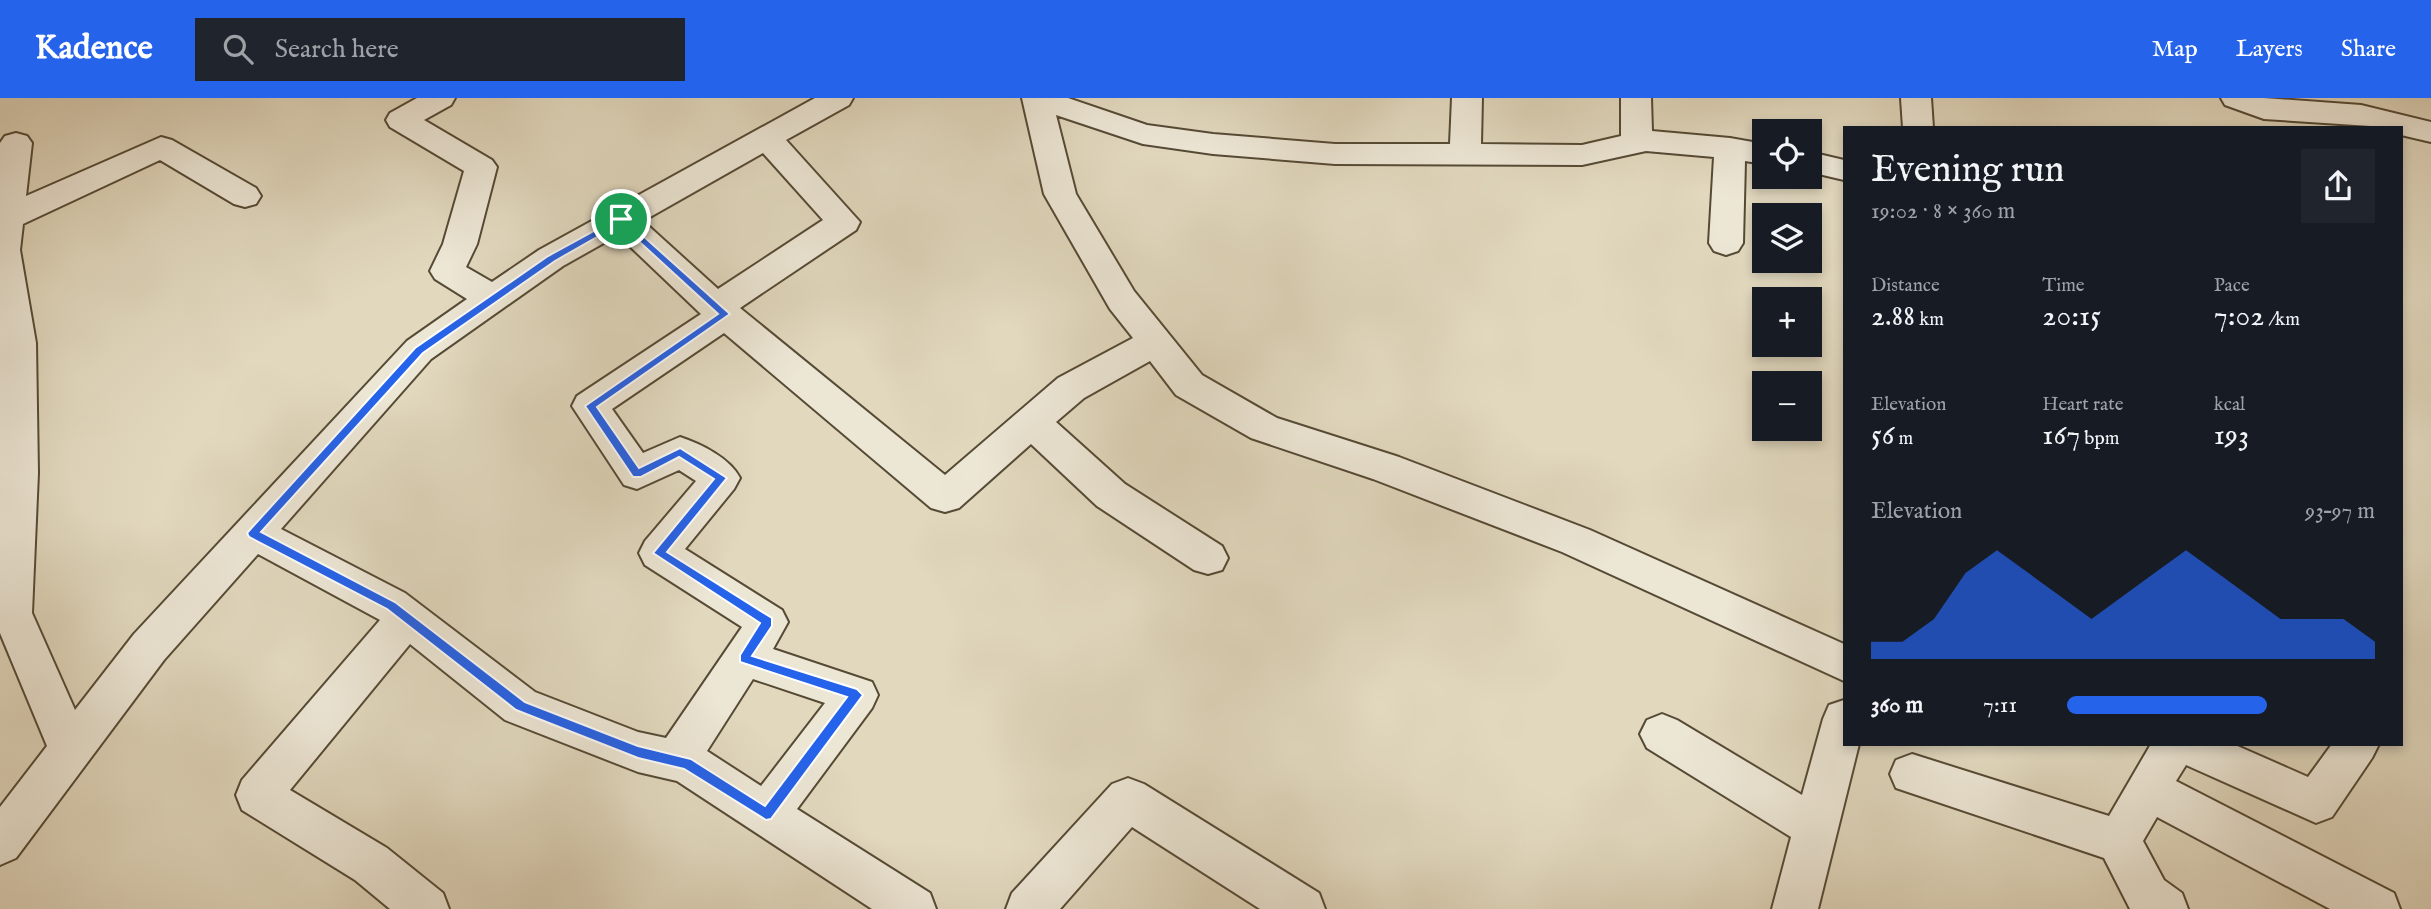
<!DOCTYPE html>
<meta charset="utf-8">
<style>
:root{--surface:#171b24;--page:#20242c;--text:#f1f3f6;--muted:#9ea1a6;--accent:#2563eb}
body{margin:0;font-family:"IM FELL English",serif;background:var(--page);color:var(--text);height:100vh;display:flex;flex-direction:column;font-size:26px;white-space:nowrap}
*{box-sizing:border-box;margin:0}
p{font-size:23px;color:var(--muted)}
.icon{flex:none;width:38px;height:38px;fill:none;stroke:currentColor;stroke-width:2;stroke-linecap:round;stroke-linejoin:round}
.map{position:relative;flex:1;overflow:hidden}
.side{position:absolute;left:1843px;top:28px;width:560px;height:620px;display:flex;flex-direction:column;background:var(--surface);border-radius:0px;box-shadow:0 4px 10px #0003}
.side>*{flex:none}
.controls{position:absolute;left:1752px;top:21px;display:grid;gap:14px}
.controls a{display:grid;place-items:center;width:70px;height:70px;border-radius:0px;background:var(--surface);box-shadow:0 4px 10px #0003;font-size:35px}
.pin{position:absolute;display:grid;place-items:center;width:60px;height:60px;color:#fff;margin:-30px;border:4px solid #fff;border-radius:50%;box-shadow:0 2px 7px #0007}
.round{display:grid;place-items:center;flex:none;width:74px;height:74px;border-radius:0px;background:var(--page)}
.head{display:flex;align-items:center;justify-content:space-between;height:119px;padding:0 28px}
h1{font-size:38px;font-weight:600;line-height:52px}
.stats{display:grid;grid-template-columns:repeat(3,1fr);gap:10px;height:119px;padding:7px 28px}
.stats div{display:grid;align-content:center}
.stats b{font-size:30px;font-weight:600}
.stats small{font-size:19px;font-weight:400}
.stats p{font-size:19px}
.chart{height:196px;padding:14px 28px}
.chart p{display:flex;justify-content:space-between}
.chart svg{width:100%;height:126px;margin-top:7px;fill:var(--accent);opacity:.7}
ul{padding:0 28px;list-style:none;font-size:23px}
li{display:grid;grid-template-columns:112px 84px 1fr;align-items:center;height:52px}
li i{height:18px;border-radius:9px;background:var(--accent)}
header{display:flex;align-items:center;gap:42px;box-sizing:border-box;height:98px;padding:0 35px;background:var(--accent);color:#fff}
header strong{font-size:33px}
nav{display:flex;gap:38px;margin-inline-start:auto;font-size:24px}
.search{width:490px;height:63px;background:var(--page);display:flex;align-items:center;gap:18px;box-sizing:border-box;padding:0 24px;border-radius:0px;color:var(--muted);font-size:26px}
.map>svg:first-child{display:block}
</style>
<header>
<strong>Kadence</strong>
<div class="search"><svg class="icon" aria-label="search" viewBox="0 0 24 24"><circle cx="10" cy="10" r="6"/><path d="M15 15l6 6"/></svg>Search here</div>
<nav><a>Map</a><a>Layers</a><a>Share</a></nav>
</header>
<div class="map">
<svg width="2431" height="811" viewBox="0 0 2431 811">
<rect width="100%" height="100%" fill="#e1d8be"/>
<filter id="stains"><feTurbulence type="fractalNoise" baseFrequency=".00286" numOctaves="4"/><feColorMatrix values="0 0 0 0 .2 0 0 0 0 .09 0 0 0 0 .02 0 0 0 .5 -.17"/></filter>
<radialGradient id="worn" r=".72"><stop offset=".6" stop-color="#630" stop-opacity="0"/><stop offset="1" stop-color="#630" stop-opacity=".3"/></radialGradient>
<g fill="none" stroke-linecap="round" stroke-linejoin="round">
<defs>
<g id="minor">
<path d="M417,0H455L451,7L424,22L492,62L497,69L477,146L466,169L492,184L539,152L815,0H853L849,7L786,42L860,124L856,132L740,210L945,377L1058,280L1133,240L1110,211L1044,96L1022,0H1068L1147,27L1213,36L1335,46H1450L1452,0H1482L1481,46L1582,47L1621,38V0H1651L1652,33L1730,40L1764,46V66L1745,63L1743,145L1738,153L1726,157L1714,153L1709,145L1714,59L1646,53L1582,67L1335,66L1213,56L1143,46L1056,17L1076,96L1134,193L1202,277L1277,320L1399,359L1590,432L1844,546V583L1562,454L1373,381L1251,340L1176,297L1150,263L1084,300L1056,324L1125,386L1222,448L1228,460L1222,472L1208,476L1194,472L1097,408L1031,346L959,410L945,414L931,410L724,235L612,311L643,355L680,339C701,346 730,360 740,380L734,391L685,451L782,512L788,524L773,551L872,584L878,597L872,610L797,711L930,795L936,811H872L677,683L638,674L505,622L410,546L290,692L387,750L443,795L449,811H390L355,782L242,712L236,697L242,682L380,522L258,456L164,562L16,760L0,767V709L47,648L0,535V45L5,38L16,35L27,38L32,45L26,98L161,39L172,42L256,90L261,98L256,106L245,109L234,106L160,62L23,126L20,152L36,245L38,375L32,515L75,612L134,536L407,243L467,201L435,181L430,173L443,146L464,73L390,29L386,22L390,15ZM763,55L823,122L718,191L643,123ZM618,137L701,216L577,298L572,308L624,387L637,391L679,372L696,383L645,443L639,455L645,467L742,529L666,640L638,634L535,594L405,495L281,431L431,261L563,168ZM753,581L825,605L761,688L707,653Z"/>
<path d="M1901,0H1931L1933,30H1903Z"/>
<path d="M2221,0H2264L2361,7L2431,24V44L2401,37V30L2264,21L2225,7Z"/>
<path d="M1810,54L1844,62V82L1810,74Z"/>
<path d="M1844,602V646H1859L1818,811H1772L1791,739L1647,650L1640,636L1647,622L1662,616L1677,622L1802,697L1823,621L1829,607Z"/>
<path d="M2151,646H2233L2308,679L2332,646H2379L2372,660L2332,719L2316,725L2186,667L2176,683L2394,795L2400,811H2330L2157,719L2143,743L2164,782L2182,795L2188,811H2130L2104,760L1896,690L1890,676L1896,662L1912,656L2109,718Z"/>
<path d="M1128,680L1144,686L1319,795L1325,811H1260L1132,729L1060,811H1006L1012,795L1112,686Z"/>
</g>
</defs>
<use href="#minor" stroke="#564a35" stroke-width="4"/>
<use href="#minor" fill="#ece6d5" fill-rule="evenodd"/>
</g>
<path fill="#2563eb" stroke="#fff" stroke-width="2" fill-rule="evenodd" d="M621,118L730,216L597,309L639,370L680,350L727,380L667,454L772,520V528L752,558L857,591L863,597L771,721L766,722L684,671L638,660L516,612L387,511L249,439L247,435L415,250L548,158ZM620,126L718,216L585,308L633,379H641L679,359L714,381L653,455L760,525L740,557V564L847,599L765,708L691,661L638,648L525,604L395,504L261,434L423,255L555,163Z"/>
<rect width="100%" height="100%" filter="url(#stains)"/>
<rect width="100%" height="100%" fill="url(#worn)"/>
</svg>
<div class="controls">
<a><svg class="icon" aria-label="locate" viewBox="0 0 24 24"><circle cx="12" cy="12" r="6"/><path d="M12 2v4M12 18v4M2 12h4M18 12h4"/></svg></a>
<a><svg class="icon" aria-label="layers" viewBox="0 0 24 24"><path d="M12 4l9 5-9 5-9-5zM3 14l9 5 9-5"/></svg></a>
<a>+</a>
<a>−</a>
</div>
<div class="pin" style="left:621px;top:121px;background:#1e9e55"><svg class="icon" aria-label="arrive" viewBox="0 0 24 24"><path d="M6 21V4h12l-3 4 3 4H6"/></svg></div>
<section class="side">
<div class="head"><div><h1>Evening run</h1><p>19:02 · 8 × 360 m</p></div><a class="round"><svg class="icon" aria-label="share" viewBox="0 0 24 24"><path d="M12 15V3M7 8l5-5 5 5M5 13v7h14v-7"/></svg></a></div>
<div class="stats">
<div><p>Distance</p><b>2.88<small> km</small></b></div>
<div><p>Time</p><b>20:15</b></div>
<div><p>Pace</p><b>7:02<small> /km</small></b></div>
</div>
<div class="stats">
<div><p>Elevation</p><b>56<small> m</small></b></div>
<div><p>Heart rate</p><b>167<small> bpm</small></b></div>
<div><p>kcal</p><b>193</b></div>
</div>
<div class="chart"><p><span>Elevation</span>93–97 m</p>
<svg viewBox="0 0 160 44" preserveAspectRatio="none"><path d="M0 44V38L10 38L20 30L30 14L40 6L50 14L60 22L70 30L80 22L90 14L100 6L110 14L120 22L130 30L140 30L150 30L160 38V44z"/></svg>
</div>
<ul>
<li><b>360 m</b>7:11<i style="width:65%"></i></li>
</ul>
</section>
</div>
